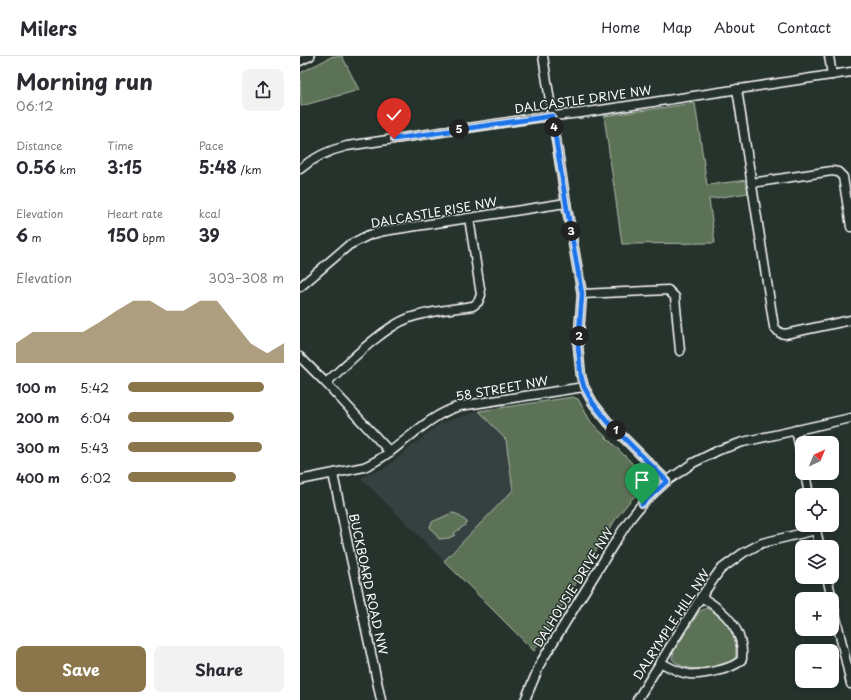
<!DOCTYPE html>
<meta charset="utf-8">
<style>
:root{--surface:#fff;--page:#f2f2f3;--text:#2b2b33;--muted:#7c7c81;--line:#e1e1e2;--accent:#8a764a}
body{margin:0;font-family:"Playpen Sans",sans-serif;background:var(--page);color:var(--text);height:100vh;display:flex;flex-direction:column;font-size:15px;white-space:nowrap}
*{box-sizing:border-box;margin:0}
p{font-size:13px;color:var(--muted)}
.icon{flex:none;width:22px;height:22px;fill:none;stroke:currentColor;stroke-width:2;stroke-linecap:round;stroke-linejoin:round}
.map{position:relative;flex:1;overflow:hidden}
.side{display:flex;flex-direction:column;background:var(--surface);width:300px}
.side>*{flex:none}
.needle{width:26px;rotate:44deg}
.tools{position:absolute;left:495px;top:380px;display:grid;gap:8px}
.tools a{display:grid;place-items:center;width:44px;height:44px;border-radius:8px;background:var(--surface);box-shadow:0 2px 6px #0003;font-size:20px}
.pin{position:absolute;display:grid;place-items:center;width:34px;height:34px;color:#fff;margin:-41px -17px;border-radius:50% 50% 50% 0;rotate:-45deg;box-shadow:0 0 4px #0007}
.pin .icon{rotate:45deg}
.km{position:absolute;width:20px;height:20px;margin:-10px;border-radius:50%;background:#222;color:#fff;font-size:11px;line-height:20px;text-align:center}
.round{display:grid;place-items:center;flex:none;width:42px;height:42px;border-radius:8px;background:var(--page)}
.summary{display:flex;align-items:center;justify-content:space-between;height:68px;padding:0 16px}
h1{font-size:22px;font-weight:700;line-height:30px}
.metrics{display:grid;grid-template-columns:repeat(3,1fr);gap:6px;height:68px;padding:4px 16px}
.metrics div{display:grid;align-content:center}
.metrics b{font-size:17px;font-weight:700}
.metrics small{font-size:11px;font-weight:400}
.metrics p{font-size:11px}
.chart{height:112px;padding:8px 16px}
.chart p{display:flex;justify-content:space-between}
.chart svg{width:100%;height:72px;margin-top:4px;fill:var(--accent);opacity:.7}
.primary-button{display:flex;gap:8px;margin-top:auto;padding:8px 16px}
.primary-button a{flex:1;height:46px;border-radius:8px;background:var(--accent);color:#fff;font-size:16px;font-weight:700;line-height:46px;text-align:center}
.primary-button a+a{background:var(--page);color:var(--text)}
ul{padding:0 16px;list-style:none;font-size:13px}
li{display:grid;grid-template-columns:64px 48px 1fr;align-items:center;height:30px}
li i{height:10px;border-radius:5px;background:var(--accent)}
header{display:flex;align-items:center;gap:24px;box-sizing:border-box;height:56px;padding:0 20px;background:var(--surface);border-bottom:1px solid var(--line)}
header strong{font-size:19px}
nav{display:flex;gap:22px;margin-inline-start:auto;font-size:14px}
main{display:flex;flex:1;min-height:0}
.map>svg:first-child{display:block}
</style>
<header>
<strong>Milers</strong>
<nav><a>Home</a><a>Map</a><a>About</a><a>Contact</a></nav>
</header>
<main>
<section class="side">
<div class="summary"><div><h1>Morning run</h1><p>06:12</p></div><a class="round"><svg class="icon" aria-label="share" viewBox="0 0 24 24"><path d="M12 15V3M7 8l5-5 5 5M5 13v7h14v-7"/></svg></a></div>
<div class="metrics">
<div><p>Distance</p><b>0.56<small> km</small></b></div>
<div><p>Time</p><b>3:15</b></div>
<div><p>Pace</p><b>5:48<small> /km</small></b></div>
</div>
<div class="metrics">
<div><p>Elevation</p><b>6<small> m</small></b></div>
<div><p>Heart rate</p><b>150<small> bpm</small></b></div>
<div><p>kcal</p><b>39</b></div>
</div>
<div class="chart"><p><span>Elevation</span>303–308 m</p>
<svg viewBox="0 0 160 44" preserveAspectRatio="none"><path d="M0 44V32L10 25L20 25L30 25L40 25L50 19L60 12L70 6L80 6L90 12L100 12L110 6L120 6L130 19L140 32L150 38L160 32V44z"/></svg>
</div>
<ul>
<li><b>100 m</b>5:42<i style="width:87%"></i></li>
<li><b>200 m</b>6:04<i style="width:68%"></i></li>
<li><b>300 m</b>5:43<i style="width:86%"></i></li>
<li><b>400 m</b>6:02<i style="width:69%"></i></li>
</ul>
<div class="primary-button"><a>Save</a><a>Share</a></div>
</section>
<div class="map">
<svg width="551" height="644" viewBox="0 0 551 644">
<rect width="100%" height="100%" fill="#26332d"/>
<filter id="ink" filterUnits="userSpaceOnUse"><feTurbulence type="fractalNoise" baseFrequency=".025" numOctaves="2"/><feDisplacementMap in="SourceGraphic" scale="8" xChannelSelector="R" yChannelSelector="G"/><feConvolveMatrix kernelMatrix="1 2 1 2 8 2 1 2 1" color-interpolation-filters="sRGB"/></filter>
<g filter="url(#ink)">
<path fill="#36403f" d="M179,355L206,384L213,434L144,505L61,422L85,412L139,368L165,359Z"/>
<g fill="#5b7257" stroke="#adb8ab">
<path d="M33,0H42L59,34L1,50L0,17Z"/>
<path d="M395,47L407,129L447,124L448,137L409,143L415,187L322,188L304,60Z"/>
<path d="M273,341L278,343L291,366L348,423L349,426L330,445L317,461L234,595L144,505L213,434L206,384L179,355Z"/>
<path d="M152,457L157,458L167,466V468L154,477L155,479L149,482L139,483L130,471L132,466Z"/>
<path d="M406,552C425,560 440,582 435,603C417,613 387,619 372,603L374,595L399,556Z"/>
</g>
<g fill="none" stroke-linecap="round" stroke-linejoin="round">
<defs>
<g id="minor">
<path d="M243,0L266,147L282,238L278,290L281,320L284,331L293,347L308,366L367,425"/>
<path d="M529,0L532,19"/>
<path d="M0,5L10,0"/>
<path d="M437,33L474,271L480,277L485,278L551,264"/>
<path d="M0,113C14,101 30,94 47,90L235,62L281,57L551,16"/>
<path d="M451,127L532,115L538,116L543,121L551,171"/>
<path d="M0,231L49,189L69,179L84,175L266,147"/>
<path d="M282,238L368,234L375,241L380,295"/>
<path d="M0,301L26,327L90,396"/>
<path d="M26,327C48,307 82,272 109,262C129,255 152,253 173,250L178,246L181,239L169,162"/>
<path d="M496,374L502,404"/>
<path d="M505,417L509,439"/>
<path d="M33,418L81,644"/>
<path d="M0,424L64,411C100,396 122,361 160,350L284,331"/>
<path d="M515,470L520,491"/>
<path d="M527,521L532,543"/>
<path d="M532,544L551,628"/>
<path d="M360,606C369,611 379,617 389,618C402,619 435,613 442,603C444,573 425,555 401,541"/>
<path d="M225,644L241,606L315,486L330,463L342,448L367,425L393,407L419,394L443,386L551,362"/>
<path d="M337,644L401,541L420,514L443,497L462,487L516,474"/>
</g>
</defs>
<use href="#minor" stroke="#fff" stroke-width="11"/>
<use href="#minor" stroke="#26332d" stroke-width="8"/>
</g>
</g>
<g fill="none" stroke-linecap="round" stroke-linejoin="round" filter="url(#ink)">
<defs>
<path id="route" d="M94,83L252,60L266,147L282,238L278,290L281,320L284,331L293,347L308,366L367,425L342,448"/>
</defs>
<use href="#route" stroke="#fff" stroke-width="8"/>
<use href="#route" stroke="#1a73e8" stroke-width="5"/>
</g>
<g text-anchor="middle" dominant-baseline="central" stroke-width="3" stroke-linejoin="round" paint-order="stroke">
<g font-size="12" fill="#fff" stroke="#26332d">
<text transform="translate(283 43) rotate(-8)">DALCASTLE DRIVE NW</text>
<text transform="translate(134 156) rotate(-10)">DALCASTLE RISE NW</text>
<text transform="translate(202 332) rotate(-10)">58 STREET NW</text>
<text transform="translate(69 528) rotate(78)">BUCKBOARD ROAD NW</text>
<text transform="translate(273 531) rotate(-58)">DALHOUSIE DRIVE NW</text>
<text transform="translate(371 568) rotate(-57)">DALRYMPLE HILL NW</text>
</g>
</g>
</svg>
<div class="tools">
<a><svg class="needle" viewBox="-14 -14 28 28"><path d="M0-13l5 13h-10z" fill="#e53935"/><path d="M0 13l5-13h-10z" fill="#7c7c81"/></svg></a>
<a><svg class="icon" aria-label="locate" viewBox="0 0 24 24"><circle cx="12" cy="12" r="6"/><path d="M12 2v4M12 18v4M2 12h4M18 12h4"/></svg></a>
<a><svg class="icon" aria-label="layers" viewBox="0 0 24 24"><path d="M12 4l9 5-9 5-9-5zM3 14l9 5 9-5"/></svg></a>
<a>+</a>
<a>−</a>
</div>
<div class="pin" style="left:342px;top:448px;background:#1e9e55"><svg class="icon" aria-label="arrive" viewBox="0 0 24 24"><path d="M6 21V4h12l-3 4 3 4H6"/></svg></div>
<div class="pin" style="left:94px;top:83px;background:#d93025"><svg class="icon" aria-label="check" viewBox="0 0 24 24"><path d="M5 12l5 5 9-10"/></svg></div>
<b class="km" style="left:316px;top:374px">1</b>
<b class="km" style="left:279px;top:280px">2</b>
<b class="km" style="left:271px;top:175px">3</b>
<b class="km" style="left:254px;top:71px">4</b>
<b class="km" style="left:159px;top:73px">5</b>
</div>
</main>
